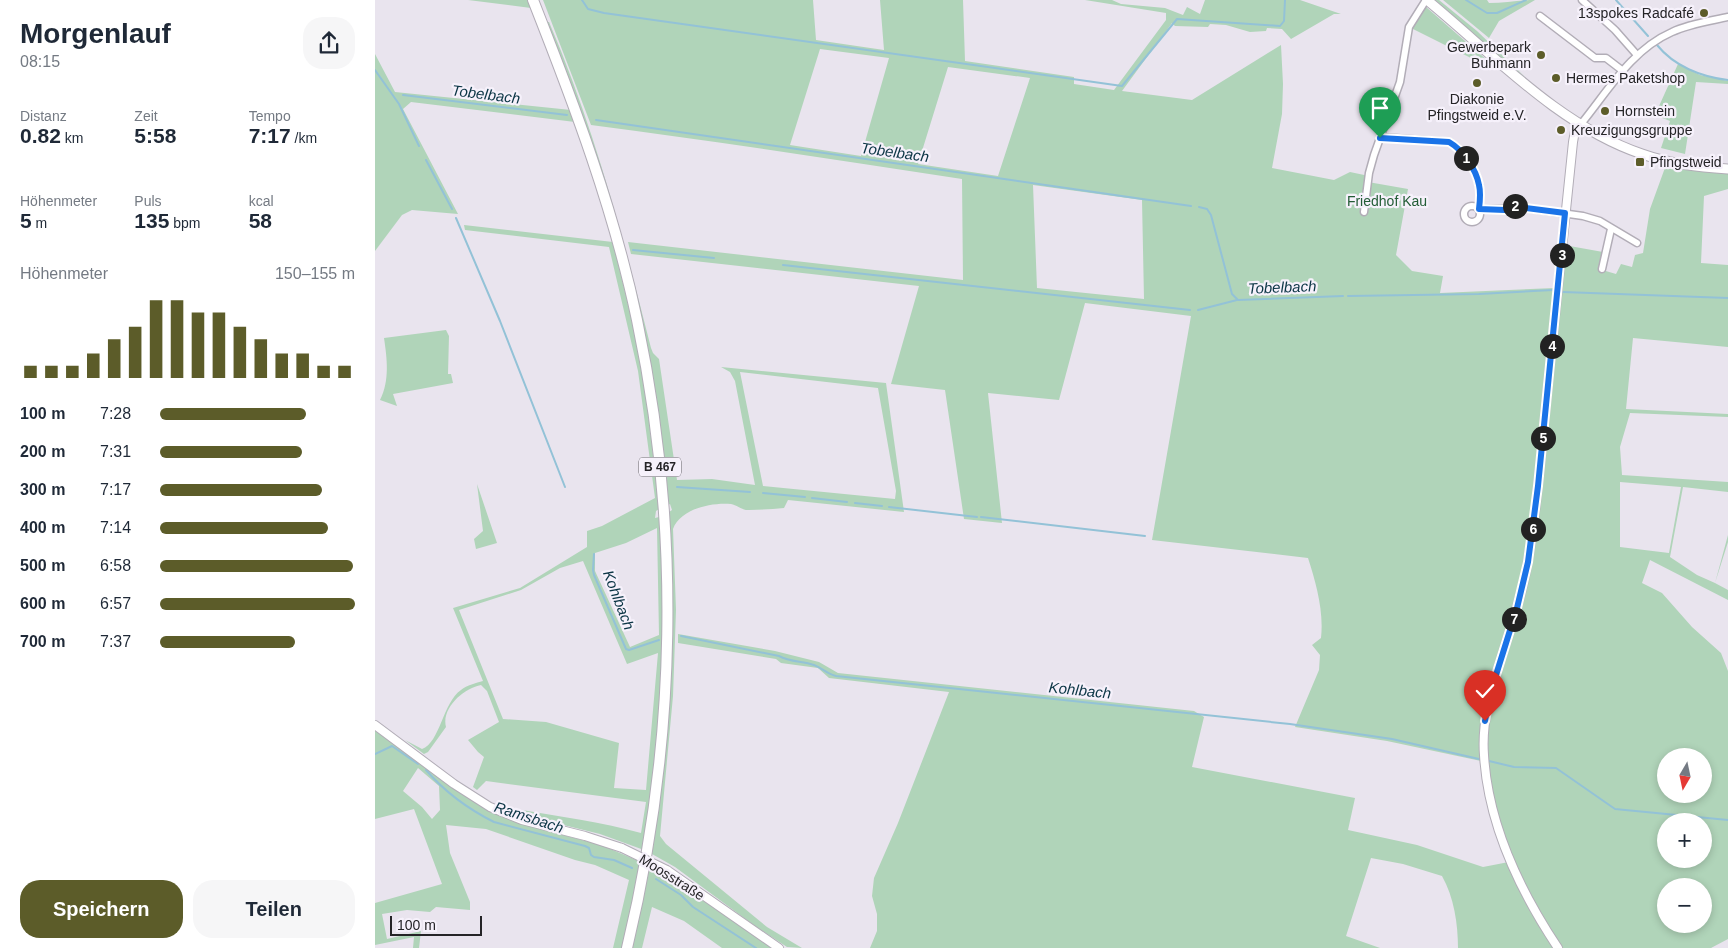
<!DOCTYPE html>
<html lang="de">
<meta charset="utf-8">
<style>
:root{--surface:#fff;--page:#f6f6f7;--text:#1f2937;--muted:#747a83;--accent:#5c5c29}
body{margin:0;font-family:Arial,sans-serif;background:var(--page);color:var(--text);height:100vh;display:flex;flex-direction:column;font-size:19px;white-space:nowrap}
*{box-sizing:border-box;margin:0}
p{font-size:16px;color:var(--muted)}
.icon{flex:none;width:28px;height:28px;fill:none;stroke:currentColor;stroke-width:2;stroke-linecap:round;stroke-linejoin:round}
.map{position:relative;flex:1;overflow:hidden}
.details{display:flex;flex-direction:column;background:var(--surface);width:375px}
.details>*{flex:none}
.needle{width:32px;rotate:189deg}
.tools{position:absolute;left:1282px;top:748px;display:grid;gap:10px}
.tools a{display:grid;place-items:center;width:55px;height:55px;border-radius:50%;background:var(--surface);box-shadow:0 2px 8px #0003;font-size:25px}
.scale{position:absolute;left:15px;bottom:12px;width:92px;box-sizing:border-box;padding-left:5px;border:2px solid #252427;border-top:0;font-size:14px;line-height:18px;white-space:nowrap;color:#252427;-webkit-text-stroke:4px #f6f1fb;paint-order:stroke}
.pin{position:absolute;display:grid;place-items:center;width:42px;height:42px;color:#fff;margin:-51px -21px;border-radius:50% 50% 50% 0;rotate:-45deg;box-shadow:0 0 5px #0007}
.pin .icon{rotate:45deg}
.km{position:absolute;width:25px;height:25px;margin:-12px;border-radius:50%;background:#222;color:#fff;font-size:14px;line-height:25px;text-align:center}
.round{display:grid;place-items:center;flex:none;width:52px;height:52px;border-radius:20px;background:var(--page)}
.headline{display:flex;align-items:center;justify-content:space-between;height:85px;padding:0 20px}
h1{font-size:28px;font-weight:700;line-height:38px}
.figures{display:grid;grid-template-columns:repeat(3,1fr);gap:8px;height:85px;padding:5px 20px}
.figures div{display:grid;align-content:center}
.figures b{font-size:21px;font-weight:700}
.figures small{font-size:14px;font-weight:400}
.figures p{font-size:14px}
.chart{height:140px;padding:10px 20px}
.chart p{display:flex;justify-content:space-between}
.chart svg{width:100%;height:90px;margin-top:5px;stroke:var(--accent);stroke-width:6}
.button{display:flex;gap:10px;margin-top:auto;padding:10px 20px}
.button a{flex:1;height:58px;border-radius:20px;background:var(--accent);color:#fff;font-size:20px;font-weight:700;line-height:58px;text-align:center}
.button a+a{background:var(--page);color:var(--text)}
ul{padding:0 20px;list-style:none;font-size:16px}
li{display:grid;grid-template-columns:80px 60px 1fr;align-items:center;height:38px}
li i{height:12px;border-radius:6px;background:var(--accent)}
main{display:flex;flex:1;min-height:0}
.map>svg:first-child{display:block}
</style>
<main>
<section class="details">
<div class="headline"><div><h1>Morgenlauf</h1><p>08:15</p></div><a class="round"><svg class="icon" aria-label="share" viewBox="0 0 24 24"><path d="M12 15V3M7 8l5-5 5 5M5 13v7h14v-7"/></svg></a></div>
<div class="figures">
<div><p>Distanz</p><b>0.82<small> km</small></b></div>
<div><p>Zeit</p><b>5:58</b></div>
<div><p>Tempo</p><b>7:17<small> /km</small></b></div>
</div>
<div class="figures">
<div><p>Höhenmeter</p><b>5<small> m</small></b></div>
<div><p>Puls</p><b>135<small> bpm</small></b></div>
<div><p>kcal</p><b>58</b></div>
</div>
<div class="chart"><p><span>Höhenmeter</span>150–155 m</p>
<svg viewBox="0 0 160 44" preserveAspectRatio="none"><path d="M5 44V38M15 44V38M25 44V38M35 44V32M45 44V25M55 44V19M65 44V6M75 44V6M85 44V12M95 44V12M105 44V19M115 44V25M125 44V32M135 44V32M145 44V38M155 44V38"/></svg>
</div>
<ul>
<li><b>100 m</b>7:28<i style="width:75%"></i></li>
<li><b>200 m</b>7:31<i style="width:73%"></i></li>
<li><b>300 m</b>7:17<i style="width:83%"></i></li>
<li><b>400 m</b>7:14<i style="width:86%"></i></li>
<li><b>500 m</b>6:58<i style="width:99%"></i></li>
<li><b>600 m</b>6:57<i style="width:100%"></i></li>
<li><b>700 m</b>7:37<i style="width:69%"></i></li>
</ul>
<div class="button"><a>Speichern</a><a>Teilen</a></div>
</section>
<div class="map">
<svg width="1353" height="948" viewBox="0 0 1353 948">
<rect width="100%" height="100%" fill="#e9e4ee"/>
<g fill="#b0d4b9" fill-rule="evenodd">
<path d="M93,0H153L156,8Z"/>
<path d="M168,0H438L441,40L509,50L505,0H588L590,61L699,77V84L739,90L791,20V13L710,0H737L746,4L790,8L808,15L812,7L825,14L830,0H925L966,14H959L916,39L907,29L892,28L891,31L875,32L851,25L835,24L833,27L800,26L797,23L747,91L817,100L906,45L908,84L907,114L897,168L959,180L975,172L994,176L993,182L1033,189L1021,255L1037,271L1068,276L1065,293L1180,288L1149,590L1189,245L1228,252L1224,269L1241,274L1246,264L1257,267L1260,255L1268,253L1275,209L1291,165L1353,172V189L1329,196L1326,263L1353,265V347L1258,338L1251,409L1353,414V417L1255,413L1245,447L1247,475L1353,482V492L1308,487L1295,557L1322,575L1340,583L1353,535V542L1340,583L1353,590V600L1275,560L1267,583L1287,593L1317,627L1346,653L1353,671V939L1336,948H1083C1083,924 1079,897 1067,876L1028,864L996,858L971,936L1005,948H495L502,931V914L497,896L499,878L523,823L574,692L454,678L443,668L406,663L401,659L303,643V634L400,651L444,662L463,673L819,711L829,717L817,767L980,798L973,830L1042,845L1108,867L1139,861C1127,831 1116,801 1112,769C1108,738 1114,707 1118,676L1106,761L1012,741L920,727L944,670L945,655L937,645L946,638C949,611 941,583 933,558L777,540L816,316L710,303L684,400L613,393L627,523L589,519L570,390L516,384L544,286L256,254L253,242L588,280L587,179C463,160 340,141 216,125ZM445,49L514,58L486,156L415,145ZM573,67L655,78L623,176L543,164ZM658,185L767,200L769,299L662,288ZM1245,482L1306,487L1294,553L1245,547ZM1291,756H1329V794H1291ZM1291,821H1329V859H1291ZM1291,886H1329V924H1291Z"/>
<path d="M1057,0H1064L1102,31L1153,80Z"/>
<path d="M1068,0H1112L1114,3C1130,3 1144,0 1160,0L1124,21L1114,38Z"/>
<path d="M1046,6L1051,7L1113,61H1107L1100,54L1096,58L1034,27Z"/>
<path d="M172,22H174C219,127 248,237 276,348L278,353L284,359L302,480L337,479L380,485L360,381L355,372L346,367L511,383L529,512L413,500L409,508C397,509 385,510 374,510C368,511 362,505 356,504C337,502 305,509 298,529L301,610L298,696L285,836L291,844L392,927L427,948L412,947L380,926L300,867L277,854C295,740 300,627 294,512L297,510L295,504L293,505L291,481L263,309ZM365,372L503,388L521,491L520,499L388,486Z"/>
<path d="M0,54L20,92L196,110L200,122L36,102L28,109L83,214L37,210L27,215L0,251Z"/>
<path d="M1303,64L1325,75L1353,81V84L1321,82L1310,154L1286,148L1295,121L1280,115Z"/>
<path d="M89,225L238,242C248,284 259,326 267,369C274,415 279,462 284,509L281,511L280,518L284,517C290,602 289,689 280,774C277,800 272,825 269,850L225,834L156,817L142,812L147,810C187,817 227,822 266,833L271,802L111,781L102,790L98,787L109,757L103,752L93,740L124,722L112,691L106,685C89,688 66,708 71,727L53,752L49,754L30,740L47,749C65,743 68,702 86,690C92,685 101,683 108,681L78,608L145,588L212,547V531L227,526L280,498L263,371L234,247L90,230ZM282,528L284,635L255,647L220,571V553L251,543ZM208,561L252,664L283,653L271,790L239,788L244,743L171,722L128,719L84,610L146,590L185,568Z"/>
<path d="M71,330L74,336L73,374H76L78,383L18,394L22,406L5,400C15,381 12,358 9,338Z"/>
<path d="M102,484L122,543L101,549L99,539L108,531Z"/>
<path d="M0,729L81,789L117,812L146,824L226,845L266,862L247,948H238L254,880L220,865L200,860L111,829L71,825L75,853L95,902V910L61,907L55,912L32,910L7,914L12,939L46,931L44,948H38L39,937L0,945V903L67,884L39,809L0,819ZM43,768L64,786L65,810L57,819L47,807L28,791Z"/>
<path d="M274,866L294,876L397,948H347L309,921L277,907L267,948H257Z"/>
</g>
<g fill="none" stroke-linecap="round" stroke-linejoin="round">
<g stroke="#93c2d7" stroke-width="2">
<path d="M207,0L213,9L229,13L747,86L802,19L905,26L909,21L910,0"/>
<path d="M1091,0L1112,13H1122L1151,0"/>
<path d="M1241,0L1273,36"/>
<path d="M1282,45C1299,66 1326,77 1353,80"/>
<path d="M0,70L24,104L44,146"/>
<path d="M28,95L192,115"/>
<path d="M221,120L816,206"/>
<path d="M51,160L77,209"/>
<path d="M824,207L832,209L836,215L857,294L863,300L968,296"/>
<path d="M81,218L125,321L190,487"/>
<path d="M258,250L339,258"/>
<path d="M408,265L815,310"/>
<path d="M1188,292L1353,298"/>
<path d="M973,296L1104,294L1178,290"/>
<path d="M823,310L862,300"/>
<path d="M302,487L375,492"/>
<path d="M388,493L430,497"/>
<path d="M437,498L472,502"/>
<path d="M480,503L507,506"/>
<path d="M514,507L602,517"/>
<path d="M606,517L770,536"/>
<path d="M219,554L218,570L219,575L251,649L254,650L284,640"/>
<path d="M306,636L404,656C415,662 427,661 439,665C447,668 452,674 461,676L915,724L1017,739L1104,759"/>
<path d="M0,754L17,746L43,764"/>
<path d="M1114,761L1139,767L1181,768L1240,809L1353,820"/>
<path d="M51,770C70,792 93,809 119,822L210,846L214,848L216,855L219,857L239,860L257,868"/>
<path d="M281,879L306,895L318,907L381,948"/>
</g>
<defs>
<g id="minor">
<path d="M1207,0L1240,30L1262,55"/>
<path d="M1165,16L1220,58H1231L1248,71"/>
<path d="M1206,124C1233,91 1256,50 1297,32C1314,24 1335,21 1353,17"/>
<path d="M1005,137L1074,142C1088,150 1101,169 1104,185C1106,193 1105,201 1104,209H1130L1136,206L1208,216L1225,221L1262,243"/>
<circle cx="1097" cy="214" r="8"/>
<path d="M989,212L994,173L999,155L1025,82L1034,27L1051,0"/>
<path d="M1227,269L1236,229"/>
</g>
<g id="tertiary">
<path d="M0,725L79,784L115,807L147,820L210,836L247,848"/>
<path d="M292,870L404,948"/>
<path d="M1183,948C1145,891 1113,824 1109,755C1106,717 1119,682 1130,646C1139,618 1148,590 1153,561C1162,509 1166,456 1171,404C1180,316 1189,229 1198,142L1200,131L1206,124"/>
</g>
<path id="secondary" d="M1052,0C1118,54 1184,126 1267,154C1295,164 1324,167 1353,169"/>
<path id="primary" d="M158,0C199,104 239,210 262,320C306,528 302,741 252,948"/>
</defs>
<use href="#minor" stroke="#b2adb7" stroke-width="9"/>
<use href="#tertiary" stroke="#b2adb7" stroke-width="10"/>
<use href="#secondary" stroke="#b2adb7" stroke-width="11"/>
<use href="#primary" stroke="#b2adb7" stroke-width="12"/>
<use href="#minor" stroke="#fff" stroke-width="6"/>
<use href="#tertiary" stroke="#fff" stroke-width="8"/>
<use href="#secondary" stroke="#fff" stroke-width="9"/>
<use href="#primary" stroke="#fff" stroke-width="10"/>
<defs>
<path id="tertiary-bridge" d="M247,848L292,870"/>
</defs>
<use href="#tertiary-bridge" stroke="#b2adb7" stroke-width="10" stroke-linecap="butt"/>
<use href="#tertiary-bridge" stroke="#fff" stroke-width="8"/>
</g>
<g fill="none" stroke-linecap="round" stroke-linejoin="round">
<defs>
<path id="route" d="M1005,138L1074,142C1088,150 1101,169 1104,185C1106,193 1105,201 1104,209L1130,210L1136,206L1190,213L1163,486L1153,562L1142,608L1116,691L1110,721"/>
</defs>
<use href="#route" stroke="#fff" stroke-width="10"/>
<use href="#route" stroke="#1a73e8" stroke-width="6"/>
</g>
<g fill="#5c5c29" stroke="#f6f1fb" stroke-width="2">
<circle cx="1329" cy="13" r="5"/>
<circle cx="1166" cy="55" r="5"/>
<circle cx="1181" cy="78" r="5"/>
<circle cx="1102" cy="83" r="5"/>
<circle cx="1230" cy="111" r="5"/>
<circle cx="1186" cy="130" r="5"/>
<rect x="1260" y="157" width="10" height="10" rx="2.5"/>
</g>
<g text-anchor="middle" dominant-baseline="central" stroke-width="4.5" stroke-linejoin="round" paint-order="stroke">
<rect fill="#f6f1fb" stroke="#646267" stroke-width="1" x="264" y="457.5" width="42" height="19" rx="4"/>
<g font-size="12" font-weight="bold" fill="#252427">
<text x="285" y="467">B 467</text>
</g>
<g font-size="14" fill="#252427" stroke="#f6f1fb" text-anchor="start">
<text x="1319" y="13" text-anchor="end">13spokes Radcafé</text>
<text x="1156" y="47" text-anchor="end">Gewerbepark<tspan x="1156" dy="16">Buhmann</tspan></text>
<text x="1191" y="78">Hermes Paketshop</text>
<text x="1102" y="99" text-anchor="middle">Diakonie<tspan x="1102" dy="16">Pfingstweid e.V.</tspan></text>
<text x="1240" y="111">Hornstein</text>
<text x="1196" y="130">Kreuzigungsgruppe</text>
<text x="1275" y="162">Pfingstweid</text>
</g>
<g font-size="14" fill="#235d36" stroke="#f6f1fb">
<text x="1012" y="201">Friedhof Kau</text>
</g>
<g font-size="14" fill="#252427" stroke="#f6f1fb">
<text transform="translate(297 877) rotate(32)">Moosstraße</text>
</g>
<g font-size="15" font-style="italic" fill="#0b3545" stroke="#f6f1fb">
<text transform="translate(111 94) rotate(7)">Tobelbach</text>
<text transform="translate(520 152) rotate(8)">Tobelbach</text>
<text transform="translate(907 287) rotate(-2)">Tobelbach</text>
<text transform="translate(244 600) rotate(69)">Kohlbach</text>
<text transform="translate(705 690) rotate(6)">Kohlbach</text>
<text transform="translate(154 817) rotate(18)">Ramsbach</text>
</g>
</g>
</svg>
<div class="tools">
<a><svg class="needle" viewBox="-14 -14 28 28"><path d="M0-13l5 13h-10z" fill="#e53935"/><path d="M0 13l5-13h-10z" fill="#747a83"/></svg></a>
<a>+</a>
<a>−</a>
</div>
<div class="scale">100 m</div>
<div class="pin" style="left:1005px;top:138px;background:#1e9e55"><svg class="icon" aria-label="arrive" viewBox="0 0 24 24"><path d="M6 21V4h12l-3 4 3 4H6"/></svg></div>
<div class="pin" style="left:1110px;top:721px;background:#d93025"><svg class="icon" aria-label="check" viewBox="0 0 24 24"><path d="M5 12l5 5 9-10"/></svg></div>
<b class="km" style="left:1091px;top:158px">1</b>
<b class="km" style="left:1140px;top:206px">2</b>
<b class="km" style="left:1187px;top:255px">3</b>
<b class="km" style="left:1177px;top:346px">4</b>
<b class="km" style="left:1168px;top:438px">5</b>
<b class="km" style="left:1158px;top:529px">6</b>
<b class="km" style="left:1139px;top:619px">7</b>
</div>
</main>
